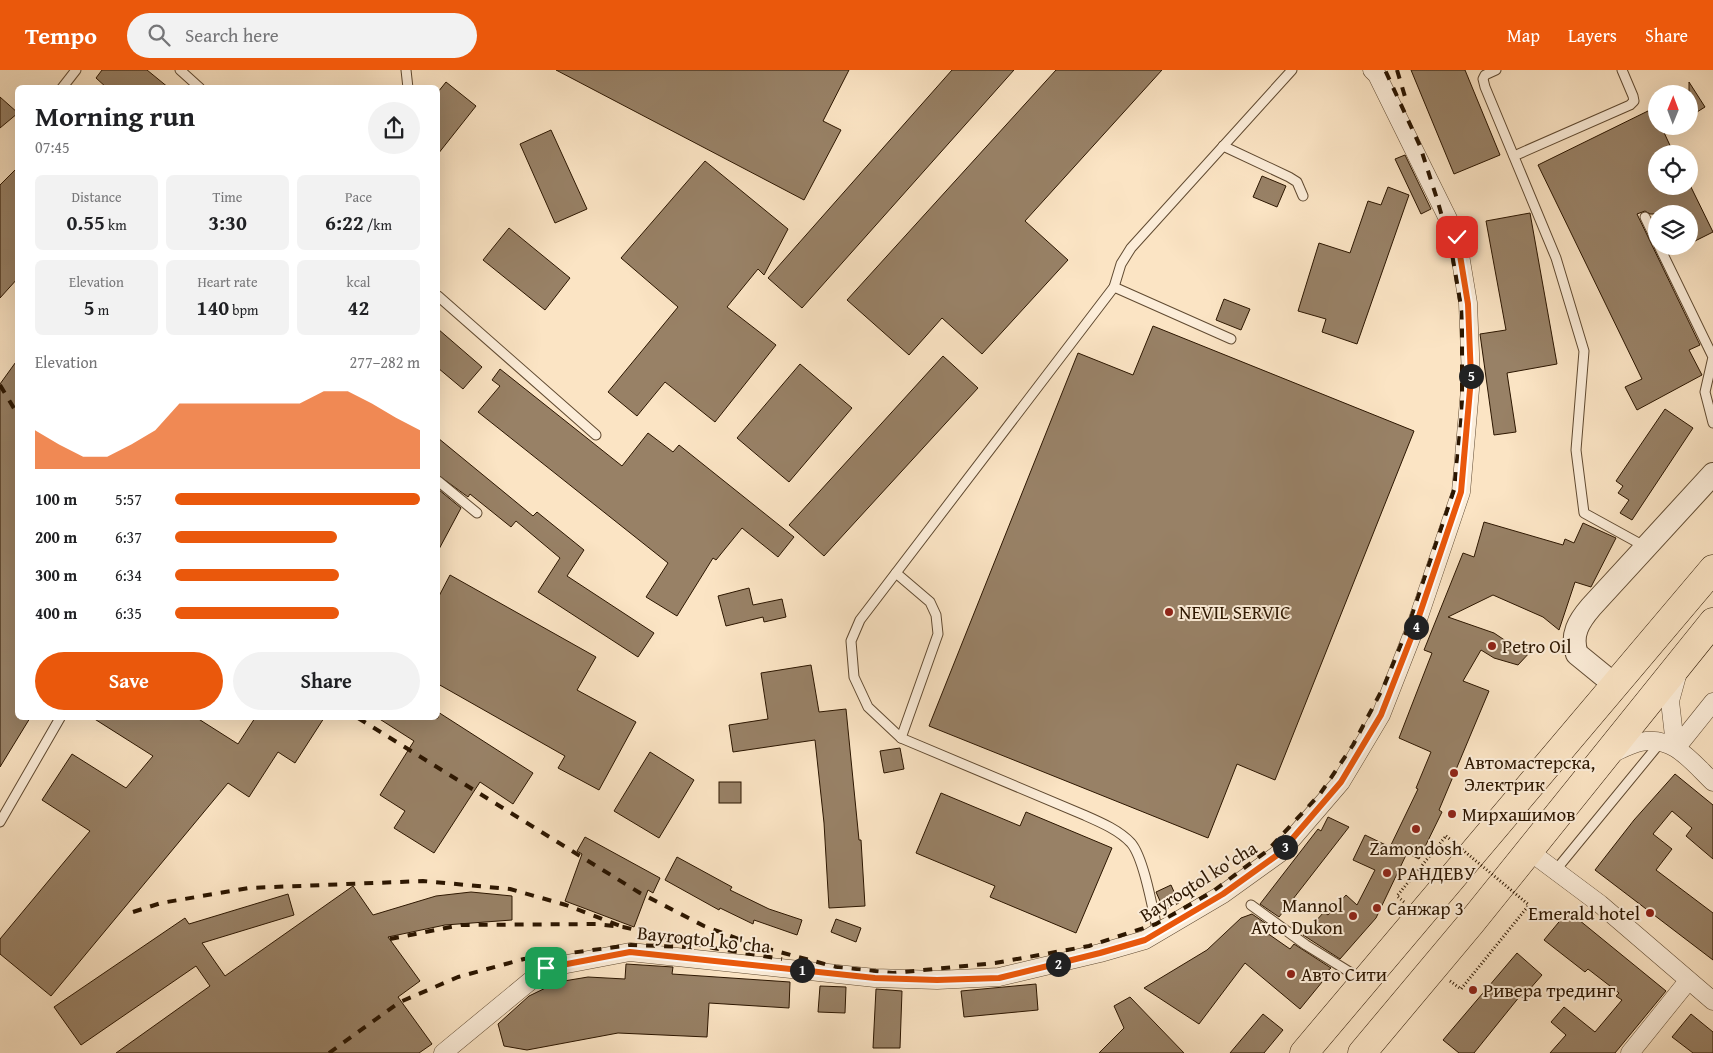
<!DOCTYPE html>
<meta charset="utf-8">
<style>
:root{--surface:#fff;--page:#f2f2f2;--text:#202124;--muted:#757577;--accent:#ea580c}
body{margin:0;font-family:"Gentium Book Plus",serif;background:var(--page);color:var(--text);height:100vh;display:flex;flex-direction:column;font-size:19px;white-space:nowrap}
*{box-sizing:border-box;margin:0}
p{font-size:16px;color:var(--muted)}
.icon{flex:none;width:28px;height:28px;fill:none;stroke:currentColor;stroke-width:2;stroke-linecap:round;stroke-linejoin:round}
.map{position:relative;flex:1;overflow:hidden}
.panel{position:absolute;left:15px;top:15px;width:425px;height:635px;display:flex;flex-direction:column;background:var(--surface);border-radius:8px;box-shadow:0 5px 20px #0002}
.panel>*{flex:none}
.needle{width:32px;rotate:1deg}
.controls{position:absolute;left:1648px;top:15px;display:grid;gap:10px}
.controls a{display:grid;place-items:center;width:50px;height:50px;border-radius:50%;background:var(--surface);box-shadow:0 5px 20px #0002;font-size:25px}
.pin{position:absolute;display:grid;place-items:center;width:42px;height:42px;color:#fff;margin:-21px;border-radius:10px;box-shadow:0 2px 8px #0006}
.km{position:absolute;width:25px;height:25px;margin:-12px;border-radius:50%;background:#222;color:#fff;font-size:14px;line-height:25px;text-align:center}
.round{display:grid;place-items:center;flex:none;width:52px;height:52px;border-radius:26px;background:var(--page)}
.overview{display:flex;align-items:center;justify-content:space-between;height:85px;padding:0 20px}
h1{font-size:28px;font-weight:800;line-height:38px}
.figures{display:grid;grid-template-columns:repeat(3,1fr);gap:8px;height:85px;padding:5px 20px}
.figures div{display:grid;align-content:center;border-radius:8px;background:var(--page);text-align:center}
.figures b{font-size:21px;font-weight:800}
.figures small{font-size:14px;font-weight:400}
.figures p{font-size:14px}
.chart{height:140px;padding:10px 20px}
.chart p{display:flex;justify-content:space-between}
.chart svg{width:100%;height:90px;margin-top:5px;fill:var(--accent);opacity:.7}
.button{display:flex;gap:10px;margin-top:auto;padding:10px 20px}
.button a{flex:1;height:58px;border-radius:30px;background:var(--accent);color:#fff;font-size:20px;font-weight:800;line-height:58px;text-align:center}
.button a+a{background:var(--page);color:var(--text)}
ul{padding:0 20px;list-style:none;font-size:16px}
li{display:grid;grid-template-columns:80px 60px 1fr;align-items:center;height:38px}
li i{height:12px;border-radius:6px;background:var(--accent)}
header{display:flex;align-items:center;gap:30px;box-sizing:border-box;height:70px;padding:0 25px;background:var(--accent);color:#fff}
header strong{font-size:24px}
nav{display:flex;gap:28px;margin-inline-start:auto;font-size:18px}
.search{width:350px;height:45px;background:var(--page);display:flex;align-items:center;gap:12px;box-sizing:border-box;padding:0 18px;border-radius:28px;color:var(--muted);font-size:19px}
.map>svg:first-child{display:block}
</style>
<header>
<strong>Tempo</strong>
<div class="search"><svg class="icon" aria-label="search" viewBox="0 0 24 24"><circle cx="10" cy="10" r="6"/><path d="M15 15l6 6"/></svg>Search here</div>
<nav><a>Map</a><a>Layers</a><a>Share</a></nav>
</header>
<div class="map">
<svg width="1713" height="983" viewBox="0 0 1713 983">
<rect width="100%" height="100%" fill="#fbe4c4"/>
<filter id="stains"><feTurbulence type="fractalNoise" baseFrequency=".004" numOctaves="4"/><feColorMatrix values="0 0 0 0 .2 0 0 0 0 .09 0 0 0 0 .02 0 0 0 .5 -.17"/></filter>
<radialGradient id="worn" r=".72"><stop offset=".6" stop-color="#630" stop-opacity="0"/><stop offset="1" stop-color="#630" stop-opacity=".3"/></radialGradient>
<g fill="#988166" stroke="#2c1600">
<path d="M102,0H147L169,18H107L96,8Z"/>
<path d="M556,0H849L823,51L841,60L804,130Z"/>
<path d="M952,0H1014L802,238L768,208Z"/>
<path d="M1056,0H1162L1025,151L1068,190L982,284L942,248L909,285L847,230Z"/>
<path d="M1411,0H1465L1500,85L1454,104Z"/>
<path d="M446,12L476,36L438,84V22Z"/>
<path d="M1689,12L1705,37L1689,47Z"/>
<path d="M0,27L18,43L0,58Z"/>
<path d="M1652,39L1656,47V56H1661L1674,84H1656V116H1689V113L1713,162L1689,174V144H1650L1645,141L1637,144L1700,275L1689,280L1702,305L1637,340L1625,317L1642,309L1538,95Z"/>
<path d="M551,60L587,139L555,153L520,74Z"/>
<path d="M1405,85L1431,139L1421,144L1395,89Z"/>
<path d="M705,91L788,159L764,205L758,199L727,237L776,275L715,352L665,312L637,346L608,322L678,237L621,188Z"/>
<path d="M18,97V208L0,228V115Z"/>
<path d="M1262,106L1286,116L1277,137L1253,127Z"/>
<path d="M1388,117L1409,125L1357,274L1322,262L1326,249L1298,241L1319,173L1350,183L1368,131L1381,135Z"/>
<path d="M1530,143L1557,294L1507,303L1516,362L1494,365L1480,264L1506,260L1486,151Z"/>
<path d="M509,158L570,208L545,240L483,190Z"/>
<path d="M1666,176H1684L1669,183Z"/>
<path d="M1224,229L1250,239L1241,260L1216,250Z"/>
<path d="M1153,256L1414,361L1275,710L1237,694L1208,768L929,656L1078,283L1133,305Z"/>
<path d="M438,259L482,297L463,319L438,298Z"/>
<path d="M943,286L978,318L824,486L789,455Z"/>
<path d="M18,289V648H30L0,697V314Z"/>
<path d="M800,294L852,338L789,412L737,368Z"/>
<path d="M500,299L622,396L648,363L673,382L679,375L794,467L778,487L742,458L716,490L713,488L677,546L646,527L668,493L478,342L500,316L492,310Z"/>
<path d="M1665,339L1693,358L1632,450L1620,443L1629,430L1618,423L1623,416L1616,411Z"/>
<path d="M438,368L533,446L537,442L584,480L567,506L654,563L638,587L538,522L560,488L516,451L511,457L470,424L468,427L438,405Z"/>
<path d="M438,419L461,438L438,481Z"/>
<path d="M1484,452L1563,475L1565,469L1574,473L1583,453L1616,468L1591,517L1575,512L1559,560L1543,547L1493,525L1448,547L1494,563L1509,573L1532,580L1518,595L1494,588L1481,580L1463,611L1489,621L1439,740L1442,742L1419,789L1407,783L1376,848L1340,889L1303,865L1324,842L1328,845L1346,825L1357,835L1375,800L1353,790L1365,765L1390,777L1418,719L1416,718L1431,682L1399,668L1432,583L1424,580L1463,483L1474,487Z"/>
<path d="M450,505L596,587L577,620L636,652L599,720L558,698L565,686L438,614V528Z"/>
<path d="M749,518L753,535L782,529L786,547L764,552L763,547L726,556L718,526Z"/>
<path d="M811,595L819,642L846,639L859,770H861L865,836L829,838L824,753L815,670L733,682L729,655L768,649L761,603Z"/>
<path d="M438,642L533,703L513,734L480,712L434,783L394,758L405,741L380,725L414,671L378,648H438Z"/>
<path d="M93,648H197L238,674L255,648H324L295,693L278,682L249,727L228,713L51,926L0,884V869L90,761L42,730L72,684L126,718L153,686Z"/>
<path d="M900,678L904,699L884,703L880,681Z"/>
<path d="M650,682L694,710L659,768L614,741Z"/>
<path d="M1675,704L1713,735V789L1686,766L1692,758L1672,741L1653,764L1672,779L1656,800L1713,843V890L1595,800L1634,750Z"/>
<rect x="719" y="712" width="22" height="21"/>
<path d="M941,723L1020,756L1026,742L1112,778L1076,863L990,827L995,816L916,783Z"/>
<path d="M1328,747L1349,757L1279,847L1260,834L1318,759L1321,761Z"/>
<path d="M585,767L660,808L653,823L648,820L634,857L565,831L582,784L577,781Z"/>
<path d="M677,787L732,817L730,820L769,839L802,850L797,865L754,850L753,854L720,838L719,840L665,810Z"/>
<path d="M1171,815L1179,833L1164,840L1156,822Z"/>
<path d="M353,816L373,845L436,826L471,822L512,826V850L445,855L388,867L420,911L398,927L432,974L419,983H116L210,916L196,896L81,975L54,937L185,848L189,854L288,824L294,845L202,873L225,906Z"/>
<path d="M1568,841L1666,921L1615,983H1550L1566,965L1551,952L1564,937L1595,962L1622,930L1616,926L1619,923L1588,899L1585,902L1544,870Z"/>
<path d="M1252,844L1271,857L1267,863L1290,879L1294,874L1331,898L1324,904L1327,906L1300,939L1245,893L1199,954L1144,918L1207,880L1241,848Z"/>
<path d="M836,849L861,858L856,872L831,862Z"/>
<path d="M1517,883L1542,905L1522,928L1520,926L1474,983H1459L1443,970Z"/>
<path d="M626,894L673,897L672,904L790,912L789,938L709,933L707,967L618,963L527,980L504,976L498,954L529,926L558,912L588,907L625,909Z"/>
<path d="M1036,914L1038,940L964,947L961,921Z"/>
<path d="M820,916L846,917L845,943L818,942Z"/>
<path d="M876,919L902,921L900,978H873Z"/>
<path d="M1130,927L1184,983H1099L1124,958L1114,936Z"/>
<path d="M1263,944L1283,960L1264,983H1230Z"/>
<path d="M1691,944L1713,962V983H1693L1672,967Z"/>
</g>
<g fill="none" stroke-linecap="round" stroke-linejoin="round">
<defs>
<g id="service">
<path d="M180,0L200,18"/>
<path d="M406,0L408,18"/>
<path d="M1496,0L1485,5L1483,9L1485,17L1556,188L1584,281L1576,380L1584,443L1644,476"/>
<path d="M62,18L76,0"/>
<path d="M1223,76L1289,107L1297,112L1303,126"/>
<path d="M1514,86L1630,35L1634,31L1633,26L1622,0"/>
<path d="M1645,147L1656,170"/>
<path d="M1659,176L1713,287L1705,322L1713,353"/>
<path d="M1114,217L1231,269"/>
<path d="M438,226L596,365"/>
<path d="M438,411L477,443"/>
<path d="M896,503L930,532L936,545L938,564L901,668"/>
<path d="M0,752L60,648"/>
<path d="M1555,801L1660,673"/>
<path d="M1251,835L1306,875L1361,909"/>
<path d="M1158,863C1153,841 1144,788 1131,773C1119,760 1100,752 1084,745L901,668L868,637L854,607L851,571L860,550L1114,217L1121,194L1131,178L1292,0"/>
</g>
<g id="minor">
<path d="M1675,675L1670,631L1678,602"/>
<path d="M1677,677L1713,632"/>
<path d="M1611,684C1620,680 1631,674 1641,672C1673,665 1692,692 1713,712"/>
<path d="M1529,781L1600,834L1713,931"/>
<path d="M443,983L546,898L630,882L875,908L937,910L999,907L1100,883L1145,870L1223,824L1280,783L1341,712L1381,645L1415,558L1461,422L1471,308L1468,233L1457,167L1377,5L1372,0"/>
<path d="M1630,983L1688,911"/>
</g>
<path id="tertiary" d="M1615,615L1577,584C1570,565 1579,551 1591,537L1713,404"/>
<g id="primary">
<path d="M1304,983L1713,499"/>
<path d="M1362,983L1471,853L1713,552"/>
</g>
</defs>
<use href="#service" stroke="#604a31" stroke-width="11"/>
<use href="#minor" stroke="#604a31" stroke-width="19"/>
<use href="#tertiary" stroke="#604a31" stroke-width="24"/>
<use href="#primary" stroke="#2c1600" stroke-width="29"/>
<g stroke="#2c1600" stroke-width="3" stroke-dasharray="1 2.5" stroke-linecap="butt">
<path d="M1404,832L1397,826L1446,766"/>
<path d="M1450,911L1461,919L1529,835"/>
</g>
<use href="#service" stroke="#fcedd9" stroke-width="9"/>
<use href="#minor" stroke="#fcedd9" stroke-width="18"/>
<use href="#tertiary" stroke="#fcedd9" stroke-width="22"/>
<use href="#primary" stroke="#fbe4c4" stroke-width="28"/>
<g stroke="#2c1600" stroke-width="4" stroke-dasharray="9 9" stroke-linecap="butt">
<path d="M1397,0L1406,30"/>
<path d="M0,315L18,345"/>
<path d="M358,648L572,781L640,823L704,856L757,876L836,897L893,903L995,893L1089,876L1156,854L1212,822L1267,781L1320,724L1353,675L1384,616L1407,560L1454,420L1462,342V242L1451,178L1437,129L1420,76L1385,0"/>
<path d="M133,842L161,833L249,818L423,811L510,819L566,835L623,857"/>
<path d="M390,869L461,855L596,854L623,857L713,878L782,889"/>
<path d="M329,983L400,932L458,907L524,889L631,875L688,877"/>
</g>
<path stroke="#2c1600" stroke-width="3" stroke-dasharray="1 2.5" stroke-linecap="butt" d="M1446,766L1529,835"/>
</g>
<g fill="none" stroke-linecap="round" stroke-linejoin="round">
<defs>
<path id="route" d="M546,898L630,882L875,908L937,910L999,908L1100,883L1145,870L1223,824L1280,783L1341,712L1381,645L1415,558L1461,422L1471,308L1468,234L1457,167"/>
</defs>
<use href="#route" stroke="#fff" stroke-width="10"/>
<use href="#route" stroke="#ea580c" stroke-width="6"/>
</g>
<g fill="#8f2418" stroke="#fcedd9" stroke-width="2">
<circle cx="1169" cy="542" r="5"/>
<circle cx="1492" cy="576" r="5"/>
<circle cx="1454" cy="703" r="5"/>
<circle cx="1452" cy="744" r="5"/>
<circle cx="1416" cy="759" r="5"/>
<circle cx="1387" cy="803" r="5"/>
<circle cx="1377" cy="838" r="5"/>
<circle cx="1650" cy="843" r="5"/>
<circle cx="1353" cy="846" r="5"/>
<circle cx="1291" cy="904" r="5"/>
<circle cx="1473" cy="920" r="5"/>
</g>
<g text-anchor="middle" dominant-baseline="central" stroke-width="4" stroke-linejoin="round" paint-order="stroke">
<g font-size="19" fill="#2c1600" stroke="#fcedd9" text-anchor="start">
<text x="1179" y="542">NEVIL SERVIC</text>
<text x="1502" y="576">Petro Oil</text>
<text x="1464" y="692">Автомастерска,<tspan x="1464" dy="22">Электрик</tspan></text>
<text x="1462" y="744">Мирхашимов</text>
<text x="1416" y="778" text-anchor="middle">Zamondosh</text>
<text x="1397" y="803">РАНДЕВУ</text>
<text x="1343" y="835" text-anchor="end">Mannol<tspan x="1343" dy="22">Avto Dukon</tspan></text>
<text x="1387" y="838">Санжар 3</text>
<text x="1640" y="843" text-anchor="end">Emerald hotel</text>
<text x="1301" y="904">Авто Сити</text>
<text x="1483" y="920">Ривера трединг</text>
</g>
<g font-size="19" fill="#2c1600" stroke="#fcedd9">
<text transform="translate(1198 811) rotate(-32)">Bayroqtol ko'cha</text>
<text transform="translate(704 869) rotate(6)">Bayroqtol ko'cha</text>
</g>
</g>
<rect width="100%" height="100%" filter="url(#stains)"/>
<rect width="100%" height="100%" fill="url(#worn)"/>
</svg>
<div class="controls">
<a><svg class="needle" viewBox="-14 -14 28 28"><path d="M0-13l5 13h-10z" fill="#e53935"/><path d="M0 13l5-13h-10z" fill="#757577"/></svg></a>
<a><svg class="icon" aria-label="locate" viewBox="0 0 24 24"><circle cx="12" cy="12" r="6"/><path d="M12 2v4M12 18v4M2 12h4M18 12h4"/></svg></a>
<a><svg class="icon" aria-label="layers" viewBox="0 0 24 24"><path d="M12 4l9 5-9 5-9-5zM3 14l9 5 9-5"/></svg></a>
</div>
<div class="pin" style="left:546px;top:898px;background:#1e9e55"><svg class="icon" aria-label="arrive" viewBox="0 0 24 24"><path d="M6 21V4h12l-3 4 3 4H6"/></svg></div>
<div class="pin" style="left:1457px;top:167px;background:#d93025"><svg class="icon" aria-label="check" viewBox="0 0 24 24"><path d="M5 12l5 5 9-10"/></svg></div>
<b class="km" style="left:802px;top:900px">1</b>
<b class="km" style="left:1058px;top:894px">2</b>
<b class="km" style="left:1285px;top:777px">3</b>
<b class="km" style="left:1416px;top:557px">4</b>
<b class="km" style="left:1471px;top:306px">5</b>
<section class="panel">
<div class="overview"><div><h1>Morning run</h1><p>07:45</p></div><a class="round"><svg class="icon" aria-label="share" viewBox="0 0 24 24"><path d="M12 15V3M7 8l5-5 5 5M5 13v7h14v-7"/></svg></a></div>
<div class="figures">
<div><p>Distance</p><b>0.55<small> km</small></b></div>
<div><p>Time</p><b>3:30</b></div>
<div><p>Pace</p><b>6:22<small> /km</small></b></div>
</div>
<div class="figures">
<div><p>Elevation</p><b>5<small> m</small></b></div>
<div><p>Heart rate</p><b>140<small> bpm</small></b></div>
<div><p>kcal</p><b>42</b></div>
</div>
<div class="chart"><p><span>Elevation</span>277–282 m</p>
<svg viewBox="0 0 160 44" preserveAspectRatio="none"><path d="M0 44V25L10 32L20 38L30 38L40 32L50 25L60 12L70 12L80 12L90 12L100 12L110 12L120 6L130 6L140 12L150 19L160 25V44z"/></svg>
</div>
<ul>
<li><b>100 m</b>5:57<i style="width:100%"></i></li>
<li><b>200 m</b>6:37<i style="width:66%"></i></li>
<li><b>300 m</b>6:34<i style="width:67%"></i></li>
<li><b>400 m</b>6:35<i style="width:67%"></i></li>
</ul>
<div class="button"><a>Save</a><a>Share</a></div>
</section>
</div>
